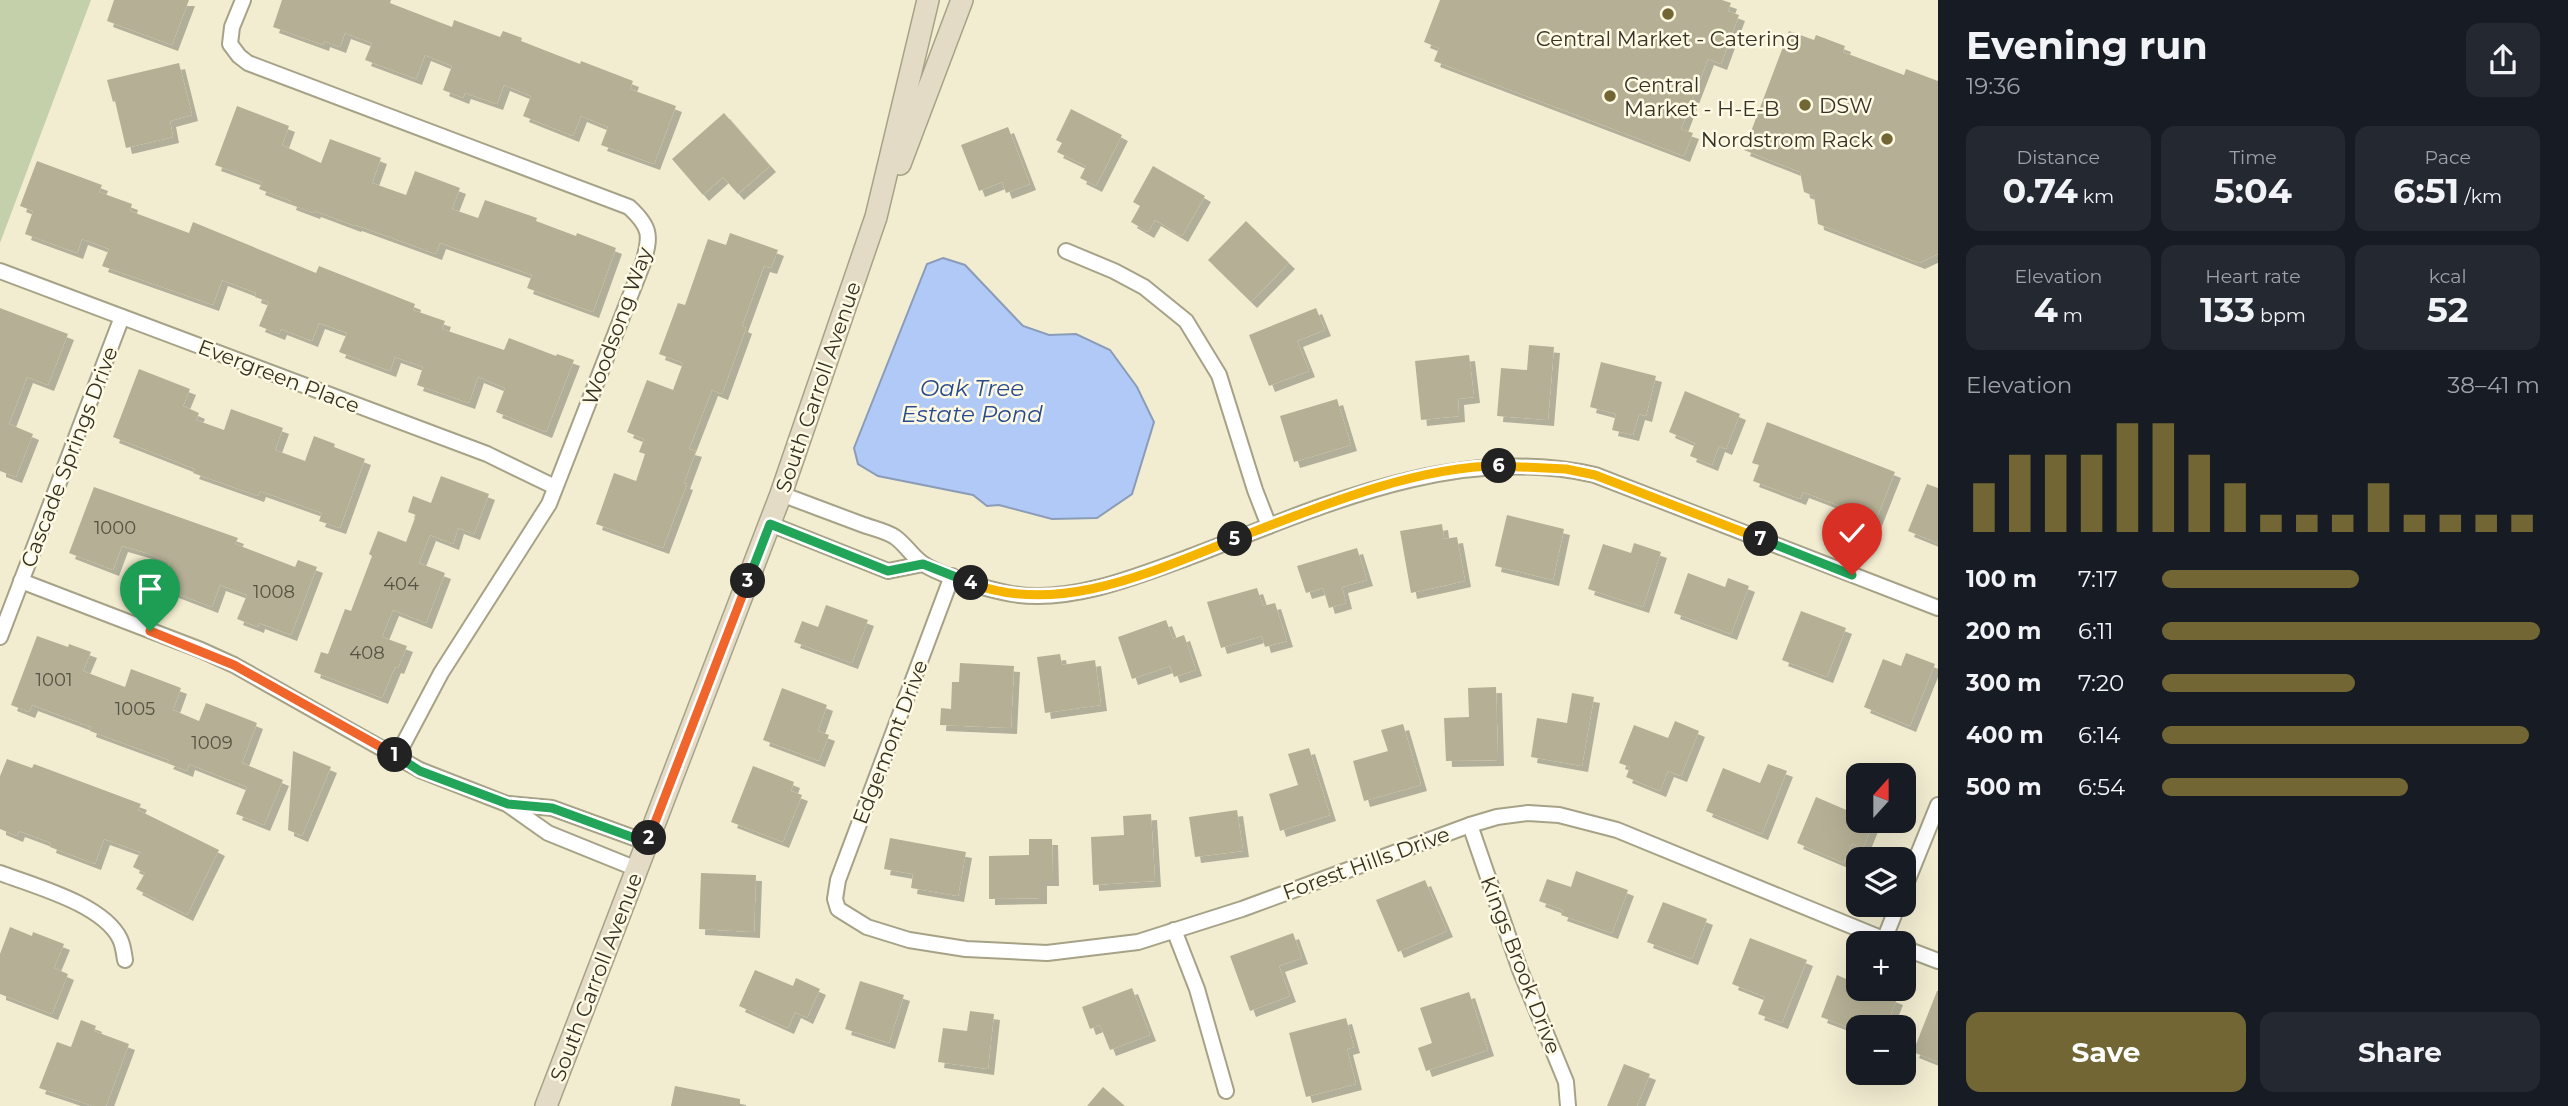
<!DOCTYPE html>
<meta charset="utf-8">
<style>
:root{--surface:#171b24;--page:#242831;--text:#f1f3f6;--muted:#9ea1a6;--accent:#726734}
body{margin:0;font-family:Montserrat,sans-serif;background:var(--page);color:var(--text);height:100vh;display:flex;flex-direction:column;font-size:26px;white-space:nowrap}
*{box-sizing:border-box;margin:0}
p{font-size:23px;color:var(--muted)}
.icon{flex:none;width:38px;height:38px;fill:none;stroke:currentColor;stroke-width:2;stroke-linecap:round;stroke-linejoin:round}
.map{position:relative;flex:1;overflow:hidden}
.panel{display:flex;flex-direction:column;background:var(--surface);width:630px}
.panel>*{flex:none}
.needle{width:46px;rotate:21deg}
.fabs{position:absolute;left:1846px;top:763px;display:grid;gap:14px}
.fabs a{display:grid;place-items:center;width:70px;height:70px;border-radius:14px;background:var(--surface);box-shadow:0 7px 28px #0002;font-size:35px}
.pin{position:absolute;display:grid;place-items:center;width:60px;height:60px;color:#fff;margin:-72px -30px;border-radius:50% 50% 50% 0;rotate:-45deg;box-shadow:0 0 7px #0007}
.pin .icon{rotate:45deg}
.km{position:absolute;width:35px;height:35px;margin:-18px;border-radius:50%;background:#222;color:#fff;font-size:19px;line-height:35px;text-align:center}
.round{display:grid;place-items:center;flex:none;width:74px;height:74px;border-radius:14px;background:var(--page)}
.overview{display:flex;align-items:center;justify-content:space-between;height:119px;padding:0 28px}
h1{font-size:38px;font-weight:700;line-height:52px}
.stats{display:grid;grid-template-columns:repeat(3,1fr);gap:10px;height:119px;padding:7px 28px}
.stats div{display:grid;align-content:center;border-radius:14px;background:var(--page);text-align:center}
.stats b{font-size:35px;font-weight:700}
.stats small{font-size:19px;font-weight:400}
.stats p{font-size:19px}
.chart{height:196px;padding:14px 28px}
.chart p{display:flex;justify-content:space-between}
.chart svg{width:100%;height:126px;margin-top:7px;stroke:var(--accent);stroke-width:6}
.cta{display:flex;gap:14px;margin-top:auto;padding:14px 28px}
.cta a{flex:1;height:80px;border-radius:14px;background:var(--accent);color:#fff;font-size:28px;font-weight:700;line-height:80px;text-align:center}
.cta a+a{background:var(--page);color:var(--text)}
ul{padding:0 28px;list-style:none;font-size:23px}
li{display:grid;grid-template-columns:112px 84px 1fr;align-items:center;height:52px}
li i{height:18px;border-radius:9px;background:var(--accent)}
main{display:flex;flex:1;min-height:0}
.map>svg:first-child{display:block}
</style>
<main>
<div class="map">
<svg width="1938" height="1106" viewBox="0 0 1938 1106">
<defs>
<filter id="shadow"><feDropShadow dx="6" dy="6" stdDeviation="0" flood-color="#0004"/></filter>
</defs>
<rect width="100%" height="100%" fill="#f2edd1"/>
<path fill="#c3d0aa" d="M0,0H91L0,243Z"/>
<path fill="#b0c9f6" stroke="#8b9cb8" stroke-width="2" d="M943,258L965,265L1023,326L1049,335L1076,334L1110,350L1137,387L1154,422L1132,494L1097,518L1052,519L999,505L987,506L973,495L878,476L858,464L854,448L927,264Z"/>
<g fill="#b5b095" filter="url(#shadow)">
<path d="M114,0H189L172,45L107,21Z"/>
<path d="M282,0H391L390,3L452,27L454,20L500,37L503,31L522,38L521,41L580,64L581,61L633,81L630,89L676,106L654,164L601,145L608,127L581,116L573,136L523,116L531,96L504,85L497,104L465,93L463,98L443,90L452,66L425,55L416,79L365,60L372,43L345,33L340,47L324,41L323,45L273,27Z"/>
<path d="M1440,0H1722L1731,3L1728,11L1739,15L1721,64L1708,59L1681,129L1693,133L1684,156L1434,61L1439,48L1424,42Z"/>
<path d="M1789,31L1814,40L1816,35L1845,46L1843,52L1904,75L1906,69L1938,81V254L1919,263L1818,224L1814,196L1804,192L1800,172L1744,150Z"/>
<path d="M179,63L192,115L170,121L173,137L126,148L115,101L113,102L107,80Z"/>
<path d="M237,106L289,126L282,145L321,163L330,139L381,158L372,183L406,195L415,171L460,188L452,209L478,218L485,200L537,218L536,221L576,236L577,233L616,248L593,312L527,288L532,275L440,243L436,254L356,225L355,226L315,211L314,213L290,204L291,201L259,189L262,182L215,165Z"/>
<path d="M1071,109L1122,135L1096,186L1080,178L1086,166L1057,152L1062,143L1056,140Z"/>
<path d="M724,113L770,166L738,194L723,177L703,195L672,159Z"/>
<path d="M1008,127L1030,184L1006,193L1002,182L979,191L961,145Z"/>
<path d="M37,161L102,185L99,192L132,204L130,211L189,233L193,222L316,273L319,266L415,304L413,310L445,321L442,329L504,350L509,338L556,356L557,354L574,360L546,432L496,412L505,388L478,377L469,403L417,385L423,367L395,357L390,371L339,352L347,333L319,323L312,341L281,329L279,334L259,326L269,302L255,297L256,293L222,280L213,305L102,266L109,249L82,239L77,253L25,234L33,211L20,206Z"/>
<path d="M1153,166L1205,196L1182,236L1155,220L1148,232L1131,222L1140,206L1133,202Z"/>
<path d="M1246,221L1289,263L1251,302L1208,260Z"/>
<path d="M730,233L778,250L771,268L764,266L742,326L746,328L722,394L712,390L689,449L696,451L684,483L687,484L663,548L596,524L614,473L636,481L645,454L639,452L644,439L627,432L647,380L673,390L683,363L659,354L678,303L685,305L708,239L726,245Z"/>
<path d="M0,308L68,334L48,385L27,377L9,424L33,434L16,477L0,471Z"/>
<path d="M1316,308L1325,330L1297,341L1309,371L1269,386L1249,335Z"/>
<path d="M1529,345L1554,347L1548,420L1497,416L1501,368L1527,370Z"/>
<path d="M1469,355L1474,397L1458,399L1459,416L1421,420L1415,361Z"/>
<path d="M1601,362L1656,376L1646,416L1639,414L1633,435L1612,430L1616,414L1590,407Z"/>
<path d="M139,369L190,389L183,406L199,413L196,420L224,430L231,409L283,428L275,450L305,461L314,436L335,444L334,447L365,459L340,528L319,521L322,513L260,491L258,496L193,473L195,469L113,437Z"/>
<path d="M1685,391L1740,414L1726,449L1719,446L1712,465L1690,456L1695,443L1669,432Z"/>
<path d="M1337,399L1351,445L1294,462L1280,416Z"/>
<path d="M1767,422L1895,472L1872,530L1849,521L1853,511L1803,492L1800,499L1753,481L1759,465L1752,463Z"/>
<path d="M441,476L489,494L474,534L458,528L453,544L430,535L419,563L445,573L426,623L393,610L382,637L407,646L398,668L395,667L382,698L314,672L321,652L328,654L345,609L351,611L372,556L369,554L378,531L406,542L416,515L408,512L413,496L431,503Z"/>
<path d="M1927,484L1938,488V543L1908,531Z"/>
<path d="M94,487L238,538L235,544L295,567L298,560L317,567L291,635L259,623L258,627L237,619L247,595L220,585L212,607L160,587L170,562L143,552L122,546L113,570L69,553Z"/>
<path d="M1507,515L1564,529L1553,580L1495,566Z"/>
<path d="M1442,524L1444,539L1457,537L1465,581L1411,593L1400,531Z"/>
<path d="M1634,543L1661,552L1643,607L1588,589L1603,544L1631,553Z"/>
<path d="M1357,548L1367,580L1342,587L1346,603L1329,608L1323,588L1306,593L1297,566Z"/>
<path d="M1688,573L1725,587L1728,578L1749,586L1731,634L1674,613Z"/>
<path d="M1257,588L1263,606L1275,603L1287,641L1265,647L1262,636L1221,648L1207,602Z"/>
<path d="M826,605L868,620L852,663L794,642L802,621L818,627Z"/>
<path d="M1801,611L1846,628L1827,677L1782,660Z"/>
<path d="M1166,620L1173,639L1184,635L1196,670L1174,677L1170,666L1132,679L1118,637Z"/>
<path d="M37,636L68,647L69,644L91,652L83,671L125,687L131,669L181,688L173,710L199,721L206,703L257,723L242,763L283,780L264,825L236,814L247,787L189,764L187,771L167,763L169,760L90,731L91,727L32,705L29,712L11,705Z"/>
<path d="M1906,653L1935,664L1910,726L1864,707L1883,659L1901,666Z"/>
<path d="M1060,654L1062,665L1095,660L1101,705L1045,713L1037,657Z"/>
<path d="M960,663L1014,666L1011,728L940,725L941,708L951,709L952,682H959Z"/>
<path d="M1496,687L1498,760L1446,761L1444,718L1469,717L1468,688Z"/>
<path d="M782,688L827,705L818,731L829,735L819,761L763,740Z"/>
<path d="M1572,693L1594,697L1582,766L1531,757L1537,718L1567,723Z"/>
<path d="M1675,721L1699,731L1681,776L1668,771L1660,791L1626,777L1630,767L1619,763L1634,725L1668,738Z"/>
<path d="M1403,724L1421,785L1364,801L1353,761L1388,751L1381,730Z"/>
<path d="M1309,748L1330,815L1280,831L1269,794L1298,785L1288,754Z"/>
<path d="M293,751L331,767L302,836L288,830Z"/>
<path d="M7,759L32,768L34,764L141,804L138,810L219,850L187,915L136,889L145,873L133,867L140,852L104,839L95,864L50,847L51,843L19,831L17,836L0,829V776Z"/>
<path d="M1768,764L1787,771L1762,834L1706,811L1723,768L1760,783Z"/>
<path d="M753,766L794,782L791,791L802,795L783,842L731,822Z"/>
<path d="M1816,797L1858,815V821H1874L1863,848L1852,844L1844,863L1797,843Z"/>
<path d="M1237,810L1243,851L1195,857L1189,817Z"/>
<path d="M1151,814L1155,881L1093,885L1091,837L1124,835L1123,816Z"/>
<path d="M890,838L966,852L958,896L911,888L913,874L884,869Z"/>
<path d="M1029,839H1052L1053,880H1041V898L989,899V856L1029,855Z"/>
<path d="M1576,871L1628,890L1612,933L1561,915L1563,910L1539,901L1547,879L1571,887Z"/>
<path d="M701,873L756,875L754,932L699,929Z"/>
<path d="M1425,880L1447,931L1398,952L1376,900Z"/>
<path d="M1663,902L1707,919L1692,959L1647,942Z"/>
<path d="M10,927L32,936L33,932L64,944L54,968L68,974L52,1014L0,994V954Z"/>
<path d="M1293,933L1302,958L1279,966L1290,996L1250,1011L1230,956Z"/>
<path d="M1750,938L1807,960L1782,1023L1758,1014L1765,997L1732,984Z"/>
<path d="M755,970L793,986L796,978L820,989L807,1018L795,1012L788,1028L739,1006Z"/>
<path d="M1837,975L1858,984V989H1871L1897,999L1886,1027H1858V1031L1821,1017Z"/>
<path d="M860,981L904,995L889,1043L845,1029Z"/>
<path d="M1132,988L1150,1035L1110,1050L1100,1025L1090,1029L1082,1007Z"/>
<path d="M1937,991H1938V1062L1913,1052Z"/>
<path d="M1469,992L1488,1050L1426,1071L1418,1048L1432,1043L1420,1008Z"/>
<path d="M970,1011L994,1014L988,1069L938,1062L943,1028L967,1031Z"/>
<path d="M1346,1018L1354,1047L1347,1049L1356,1084L1306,1097L1289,1033Z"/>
<path d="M81,1020L96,1026L94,1031L129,1044L106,1106H93L39,1088L57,1042L71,1047Z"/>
<path d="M1624,1064L1650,1074L1637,1106H1607Z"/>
<path d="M675,1086L740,1099V1106H671Z"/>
<path d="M1103,1087L1125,1106H1087Z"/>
</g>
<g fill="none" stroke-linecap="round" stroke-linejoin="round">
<defs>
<g id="minor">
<path d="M243,0L232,27L230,44L239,56L248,63L629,207C651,227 651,236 643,263L549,504L441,673L397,756"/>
<path d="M1066,251L1114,271L1144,287L1186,321L1219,375L1255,490L1269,526"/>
<path d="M0,271L487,454L555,487"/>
<path d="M781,494C808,504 834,514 861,524C871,528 886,531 895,537C905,544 912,556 922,563C940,576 990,590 1012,594C1070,604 1138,576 1192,556C1320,507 1455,443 1595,475L1938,608"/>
<path d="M770,524L888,571L923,564"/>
<path d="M952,576L838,880L835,899L838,909L867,927L909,940L966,949L1047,953L1138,942L1242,909L1470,825L1497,817L1528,813L1559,815L1617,830L1893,943"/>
<path d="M21,581L201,650L234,665L420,770L507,804L548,833L637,869"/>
<path d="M0,637L122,317"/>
<path d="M509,804L552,808L648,843"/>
<path d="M1470,825L1520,970L1566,1082L1568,1106"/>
<path d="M0,873C34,886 103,904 120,939C123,945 124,953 125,960"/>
<path d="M1904,889L1938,805"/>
<path d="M1174,930L1197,989L1226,1091"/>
<path d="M1884,940L1898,905"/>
<path d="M1904,948L1938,961"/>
</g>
<g id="secondary">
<path d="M900,164L962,0"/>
<path d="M546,1106L781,494L876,217L928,0"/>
</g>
</defs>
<use href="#minor" stroke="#a6a287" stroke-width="18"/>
<use href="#secondary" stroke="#a6a287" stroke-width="24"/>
<use href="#minor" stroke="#fff" stroke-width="14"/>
<use href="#secondary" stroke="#e4dbc6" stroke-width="21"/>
</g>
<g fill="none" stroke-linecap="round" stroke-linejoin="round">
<defs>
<path id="split-1" d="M150,631L234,665L395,755"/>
<path id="split-2" d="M395,755L420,771L508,804L552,808L648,843L649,838"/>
<path id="split-3" d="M649,838L748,581"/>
<path id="split-4" d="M748,581L770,524L888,571L923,564L971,583"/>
<path id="split-5" d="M971,583C1059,617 1153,571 1235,539"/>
<path id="split-6" d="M1235,539C1313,509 1415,466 1499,466"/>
<path id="split-7" d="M1499,466L1566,469L1595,475L1761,539"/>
<path id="split-8" d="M1761,539L1852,575"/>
</defs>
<use href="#split-1" stroke="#fff" stroke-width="14"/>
<use href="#split-2" stroke="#fff" stroke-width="14"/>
<use href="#split-3" stroke="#fff" stroke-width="14"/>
<use href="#split-4" stroke="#fff" stroke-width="14"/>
<use href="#split-5" stroke="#fff" stroke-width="14"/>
<use href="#split-6" stroke="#fff" stroke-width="14"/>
<use href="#split-7" stroke="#fff" stroke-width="14"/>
<use href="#split-8" stroke="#fff" stroke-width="14"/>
<use href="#split-1" stroke="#f0652b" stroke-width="9"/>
<use href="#split-2" stroke="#22a559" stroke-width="9"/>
<use href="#split-3" stroke="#f0652b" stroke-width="9"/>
<use href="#split-4" stroke="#22a559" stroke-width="9"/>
<use href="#split-5" stroke="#f5b400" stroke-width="9"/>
<use href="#split-6" stroke="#f5b400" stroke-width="9"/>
<use href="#split-7" stroke="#f5b400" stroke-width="9"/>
<use href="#split-8" stroke="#22a559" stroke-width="9"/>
</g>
<g fill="#726734" stroke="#fefae3" stroke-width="2.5">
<circle cx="1668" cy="14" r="7"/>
<circle cx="1610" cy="96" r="7"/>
<circle cx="1805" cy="105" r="7"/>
<circle cx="1887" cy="139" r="7"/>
</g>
<g text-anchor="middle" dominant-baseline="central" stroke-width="5" stroke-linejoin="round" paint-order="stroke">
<g font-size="18" fill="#545242">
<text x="115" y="528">1000</text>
<text x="401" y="584">404</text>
<text x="274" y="592">1008</text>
<text x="367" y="653">408</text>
<text x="54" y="680">1001</text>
<text x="135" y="709">1005</text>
<text x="212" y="743">1009</text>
</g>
<g font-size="21" fill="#343227" stroke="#fefae3" text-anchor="start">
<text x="1668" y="38" text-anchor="middle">Central Market - Catering</text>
<text x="1624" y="84">Central<tspan x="1624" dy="24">Market - H-E-B</tspan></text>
<text x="1819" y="105">DSW</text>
<text x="1873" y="139" text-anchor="end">Nordstrom Rack</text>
</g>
<g font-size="21" fill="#343227" stroke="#fefae3">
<text transform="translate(617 326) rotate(-70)">Woodsong Way</text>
<text transform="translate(279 376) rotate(21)">Evergreen Place</text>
<text transform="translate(818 387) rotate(-71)">South Carroll Avenue</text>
<text transform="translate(69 457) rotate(-69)">Cascade Springs Drive</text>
<text transform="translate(890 742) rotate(-69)">Edgemont Drive</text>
<text transform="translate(1366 863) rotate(-20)">Forest Hills Drive</text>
<text transform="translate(1521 965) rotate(69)">Kings Brook Drive</text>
<text transform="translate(596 977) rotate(-69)">South Carroll Avenue</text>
</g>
<g font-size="23" font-style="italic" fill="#294b8d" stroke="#fefae3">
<text x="972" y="388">Oak Tree<tspan x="972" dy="26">Estate Pond</tspan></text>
</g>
</g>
</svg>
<div class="fabs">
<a><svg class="needle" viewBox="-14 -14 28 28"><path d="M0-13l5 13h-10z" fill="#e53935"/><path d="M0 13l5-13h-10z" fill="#9ea1a6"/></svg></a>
<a><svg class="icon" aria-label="layers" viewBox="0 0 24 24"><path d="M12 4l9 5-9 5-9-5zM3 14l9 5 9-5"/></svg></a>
<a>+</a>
<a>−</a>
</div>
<div class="pin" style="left:150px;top:631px;background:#1e9e55"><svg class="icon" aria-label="arrive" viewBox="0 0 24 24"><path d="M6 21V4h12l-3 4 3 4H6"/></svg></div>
<div class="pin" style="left:1852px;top:575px;background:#d93025"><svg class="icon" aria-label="check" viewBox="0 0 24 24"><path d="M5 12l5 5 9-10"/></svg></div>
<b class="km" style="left:395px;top:755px">1</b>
<b class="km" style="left:649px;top:838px">2</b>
<b class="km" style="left:748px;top:581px">3</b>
<b class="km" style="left:971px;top:583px">4</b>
<b class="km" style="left:1235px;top:539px">5</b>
<b class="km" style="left:1499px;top:466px">6</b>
<b class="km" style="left:1761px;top:539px">7</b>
</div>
<section class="panel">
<div class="overview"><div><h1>Evening run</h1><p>19:36</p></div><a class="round"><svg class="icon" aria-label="share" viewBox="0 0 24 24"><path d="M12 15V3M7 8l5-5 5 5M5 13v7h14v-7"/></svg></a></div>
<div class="stats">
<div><p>Distance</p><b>0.74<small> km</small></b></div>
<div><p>Time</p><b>5:04</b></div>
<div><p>Pace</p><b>6:51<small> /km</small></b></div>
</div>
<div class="stats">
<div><p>Elevation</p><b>4<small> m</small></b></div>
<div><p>Heart rate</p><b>133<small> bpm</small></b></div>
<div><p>kcal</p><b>52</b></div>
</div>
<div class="chart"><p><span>Elevation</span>38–41 m</p>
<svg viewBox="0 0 160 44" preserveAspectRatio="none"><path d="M5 44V27M15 44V17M25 44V17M35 44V17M45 44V6M55 44V6M65 44V17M75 44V27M85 44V38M95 44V38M105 44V38M115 44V27M125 44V38M135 44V38M145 44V38M155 44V38"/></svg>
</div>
<ul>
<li><b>100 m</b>7:17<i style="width:52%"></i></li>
<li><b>200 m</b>6:11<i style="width:100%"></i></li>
<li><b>300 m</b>7:20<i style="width:51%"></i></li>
<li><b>400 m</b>6:14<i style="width:97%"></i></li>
<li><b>500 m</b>6:54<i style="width:65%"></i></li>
</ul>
<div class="cta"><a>Save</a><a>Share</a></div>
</section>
</main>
